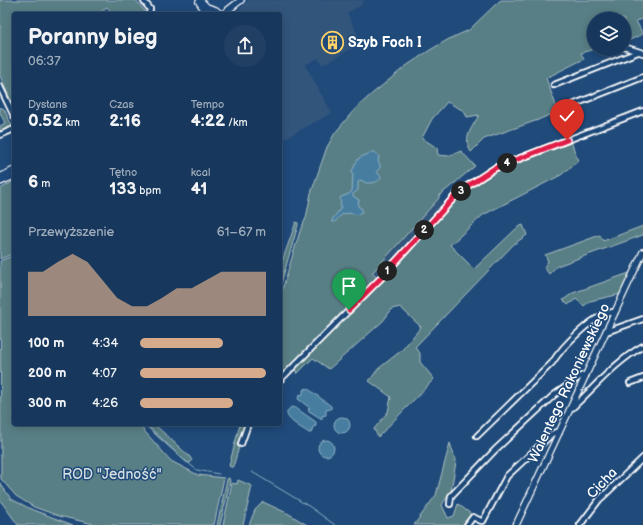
<!DOCTYPE html>
<html lang="pl">
<meta charset="utf-8">
<style>
:root{--surface:#17385c;--page:#203f62;--text:#f1f3f6;--muted:#9eacbb;--line:#365272;--accent:#d6ab8b}
body{margin:0;font-family:"Balsamiq Sans",sans-serif;background:var(--page);color:var(--text);height:100vh;display:flex;flex-direction:column;font-size:15px;white-space:nowrap}
*{box-sizing:border-box;margin:0}
p{font-size:13px;color:var(--muted)}
.icon{flex:none;width:22px;height:22px;fill:none;stroke:currentColor;stroke-width:2;stroke-linecap:round;stroke-linejoin:round}
.map{position:relative;flex:1;overflow:hidden}
.side{position:absolute;left:12px;top:12px;width:270px;height:414px;display:flex;flex-direction:column;background:var(--surface);border-radius:4px;box-shadow:0 2px 10px #0003,0 0 0 1px var(--line)}
.side>*{flex:none}
.tools{position:absolute;left:587px;top:12px;display:grid;gap:8px}
.tools a{display:grid;place-items:center;width:44px;height:44px;border-radius:50%;background:var(--surface);box-shadow:0 2px 10px #0003,0 0 0 1px var(--line);font-size:20px}
.pin{position:absolute;display:grid;place-items:center;width:34px;height:34px;color:#fff;margin:-41px -17px;border-radius:50% 50% 50% 0;rotate:-45deg;box-shadow:0 0 4px #0007}
.pin .icon{rotate:45deg}
.km{position:absolute;width:20px;height:20px;margin:-10px;border-radius:50%;background:#222;color:#fff;font-size:11px;line-height:20px;text-align:center}
.round{display:grid;place-items:center;flex:none;width:42px;height:42px;border-radius:21px;background:var(--page)}
.summary{display:flex;align-items:center;justify-content:space-between;height:68px;padding:0 16px}
h1{font-size:22px;font-weight:700;line-height:30px}
.stats{display:grid;grid-template-columns:repeat(3,1fr);gap:6px;height:68px;padding:4px 16px}
.stats div{display:grid;align-content:center}
.stats b{font-size:17px;font-weight:700}
.stats small{font-size:11px;font-weight:400}
.stats p{font-size:11px}
.chart{height:112px;padding:8px 16px}
.chart p{display:flex;justify-content:space-between}
.chart svg{width:100%;height:72px;margin-top:4px;fill:var(--accent);opacity:.7}
ul{padding:0 16px;list-style:none;font-size:13px}
li{display:grid;grid-template-columns:64px 48px 1fr;align-items:center;height:30px}
li i{height:10px;border-radius:5px;background:var(--accent)}
.map>svg:first-child{display:block}
</style>
<div class="map">
<svg width="643" height="525" viewBox="0 0 643 525">
<rect width="100%" height="100%" fill="#1f4a7a"/>
<filter id="ink" filterUnits="userSpaceOnUse"><feTurbulence type="fractalNoise" baseFrequency=".025" numOctaves="2"/><feDisplacementMap in="SourceGraphic" scale="8" xChannelSelector="R" yChannelSelector="G"/><feConvolveMatrix kernelMatrix="1 2 1 2 8 2 1 2 1" color-interpolation-filters="sRGB"/></filter>
<g filter="url(#ink)">
<g fill="#33547c">
<path d="M248,0H365L361,2L362,5L347,13L362,43L322,65L318,58L305,65L332,113L280,141V14H235Z"/>
<path d="M439,198L444,205L378,279L371,273Z"/>
</g>
<g fill="#597f85" stroke="#acbfc2">
<path d="M0,0H136L147,14H113L107,7L98,14H14V108L0,76Z"/>
<path d="M501,0H643V19L636,21L643,34L630,40L624,29V19H594V49L581,53L584,59L546,78L558,111L538,120L484,139L471,152C462,138 472,128 479,115L467,117L464,111L447,102L432,119L422,138L437,148L438,155L449,156L461,151L475,166L439,196V198L372,273L378,279L280,379V297L300,231L306,218L311,193L327,147L335,133L355,109L373,93L406,66L430,50L449,39L469,30L496,4Z"/>
<path d="M0,107L4,109L13,128L0,134V126L5,123L0,113Z"/>
<path d="M571,141L578,161L561,175L483,215L450,245L474,269L518,227L523,225L527,235L514,244L415,347L420,353V362L434,379L378,437L374,429L388,412L391,397L369,381L378,369L402,350L421,327L400,307L392,309L383,321L329,369L313,358L297,374L295,369L417,244L461,194L499,170Z"/>
<path d="M14,181V253L0,259V189Z"/>
<path d="M296,222L298,223V225L280,287V267Z"/>
<path d="M643,226V235L557,266L549,274L544,267L548,261L545,255L600,235L603,241Z"/>
<path d="M14,255V424H138L171,461L198,475L224,478L214,525H98L59,516L34,507L16,496L1,479L0,261Z"/>
<path d="M632,272L621,294L590,301L584,306L576,299L568,305L563,300L573,293Z"/>
<path d="M144,424H154L190,457L192,461L190,463L186,462Z"/>
<path d="M240,424H246L233,467H231L229,466Z"/>
<path d="M450,443L456,462L451,491L442,505L448,518L454,516L458,504L471,514L464,525H414L436,495Z"/>
<path d="M229,478L230,482L220,525H217L227,479Z"/>
<path d="M238,480L252,486L243,525H223L232,483L237,484Z"/>
<path d="M0,483L11,499L33,510L73,525H18L0,500Z"/>
<path d="M263,502L289,514L307,525H249L255,510Z"/>
</g>
<g fill="#467ea0" stroke="#90b2c6">
<path d="M371,152H374L379,156L378,161L380,165V168L376,172L380,175L381,178C378,183 371,183 366,183L361,180L358,182V190L353,194V196L359,200L358,206L362,209V212L356,215C347,211 340,214 335,222H332V220L341,208L340,198L341,197L349,194L352,191L353,174L351,173C354,168 355,162 359,158C363,156 367,155 371,152Z"/>
<path d="M307,388L331,406V409L326,410V415L322,416V419L309,411L308,409L310,408L298,399L299,395L303,394V390Z"/>
<path d="M292,407L296,408L316,422V426L313,427L311,433H309C302,428 276,415 292,407Z"/>
<circle cx="342" cy="425" r="8"/>
<circle cx="326" cy="448" r="8"/>
</g>
<g fill="none" stroke-linecap="round" stroke-linejoin="round">
<g stroke="#90b2c6" stroke-width="1">
<path d="M146,424L183,459L197,470L219,474"/>
<path d="M252,472L310,507L335,525"/>
</g>
<defs>
<g id="minor">
<path d="M143,0L150,9L149,14"/>
<path d="M624,47L643,53"/>
<path d="M554,85L638,52"/>
<path d="M0,87L14,116"/>
<path d="M557,114L567,109L575,104L643,77"/>
<path d="M0,135L14,129"/>
<path d="M606,332L643,319"/>
<path d="M280,380L380,279L460,191L495,168L643,111"/>
<path d="M630,383L643,378"/>
<path d="M571,409C594,388 615,362 643,346"/>
<path d="M477,436L552,363C562,347 595,312 615,312"/>
<path d="M241,444L248,424"/>
<path d="M450,504L451,496L495,450L554,395L581,376L586,375"/>
<path d="M467,525L473,517L481,521H483L507,476L552,434L556,432L559,433"/>
<path d="M580,525L599,500L643,458"/>
</g>
<g id="tertiary">
<path d="M200,0L207,7L216,10L220,14"/>
<path d="M199,2L203,8V14"/>
<path d="M223,14L241,0"/>
<path d="M0,177L14,170"/>
<path d="M0,182L14,176"/>
<path d="M516,525L643,252"/>
</g>
</defs>
<use href="#minor" stroke="#fff" stroke-width="8"/>
<use href="#tertiary" stroke="#fff" stroke-width="8"/>
<use href="#minor" stroke="#1f4a7a" stroke-width="4.5"/>
<use href="#tertiary" stroke="#1f4a7a" stroke-width="5.5"/>
</g>
</g>
<g fill="none" stroke-linecap="round" stroke-linejoin="round" filter="url(#ink)">
<defs>
<path id="route" d="M349,310L380,279L460,191L495,168L567,140"/>
</defs>
<use href="#route" stroke="#fff" stroke-width="8"/>
<use href="#route" stroke="#e11d48" stroke-width="5"/>
</g>
<defs>
<symbol id="building-ring" viewBox="-11 -11 22 22"><circle r="9.5" fill="#1f4a7a" stroke="#ffd166" stroke-width="1.5"/><path d="M-4-6H4V6H1V3H-1V6H-4ZM-2.5-4.3h1.7v1.8h-1.7ZM.8-4.3h1.7v1.8H.8ZM-2.5-1h1.7V.8h-1.7ZM.8-1h1.7V.8H.8Z" fill="#ffd166"/></symbol>
</defs>
<g fill-rule="evenodd">
<use href="#building-ring" x="320" y="30" width="25" height="25"/>
</g>
<g text-anchor="middle" dominant-baseline="central" stroke-width="3" stroke-linejoin="round" paint-order="stroke">
<g font-size="14" font-weight="bold" fill="#fff" stroke="#1f4a7a" text-anchor="start">
<text x="348" y="42">Szyb Foch I</text>
</g>
<g font-size="14" fill="#fff" stroke="#1f4a7a">
<text transform="translate(569 383) rotate(-65)">Walentego Rakoniewskiego</text>
<text transform="translate(602 483) rotate(-46)">Cicha</text>
</g>
<g font-size="14" fill="#d6dfe0" stroke="#1f4a7a">
<text x="112" y="474">ROD "Jedność"</text>
</g>
</g>
</svg>
<div class="tools">
<a><svg class="icon" aria-label="layers" viewBox="0 0 24 24"><path d="M12 4l9 5-9 5-9-5zM3 14l9 5 9-5"/></svg></a>
</div>
<div class="pin" style="left:349px;top:310px;background:#1e9e55"><svg class="icon" aria-label="arrive" viewBox="0 0 24 24"><path d="M6 21V4h12l-3 4 3 4H6"/></svg></div>
<div class="pin" style="left:567px;top:140px;background:#d93025"><svg class="icon" aria-label="check" viewBox="0 0 24 24"><path d="M5 12l5 5 9-10"/></svg></div>
<b class="km" style="left:387px;top:271px">1</b>
<b class="km" style="left:424px;top:230px">2</b>
<b class="km" style="left:461px;top:191px">3</b>
<b class="km" style="left:507px;top:163px">4</b>
<section class="side">
<div class="summary"><div><h1>Poranny bieg</h1><p>06:37</p></div><a class="round"><svg class="icon" aria-label="share" viewBox="0 0 24 24"><path d="M12 15V3M7 8l5-5 5 5M5 13v7h14v-7"/></svg></a></div>
<div class="stats">
<div><p>Dystans</p><b>0.52<small> km</small></b></div>
<div><p>Czas</p><b>2:16</b></div>
<div><p>Tempo</p><b>4:22<small> /km</small></b></div>
</div>
<div class="stats">
<div><b>6<small> m</small></b></div>
<div><p>Tętno</p><b>133<small> bpm</small></b></div>
<div><p>kcal</p><b>41</b></div>
</div>
<div class="chart"><p><span>Przewyższenie</span>61–67 m</p>
<svg viewBox="0 0 160 44" preserveAspectRatio="none"><path d="M0 44V17L10 17L20 11L30 6L40 11L50 22L60 33L70 38L80 38L90 33L100 27L110 27L120 22L130 17L140 17L150 17L160 17V44z"/></svg>
</div>
<ul>
<li><b>100 m</b>4:34<i style="width:66%"></i></li>
<li><b>200 m</b>4:07<i style="width:100%"></i></li>
<li><b>300 m</b>4:26<i style="width:74%"></i></li>
</ul>
</section>
</div>
